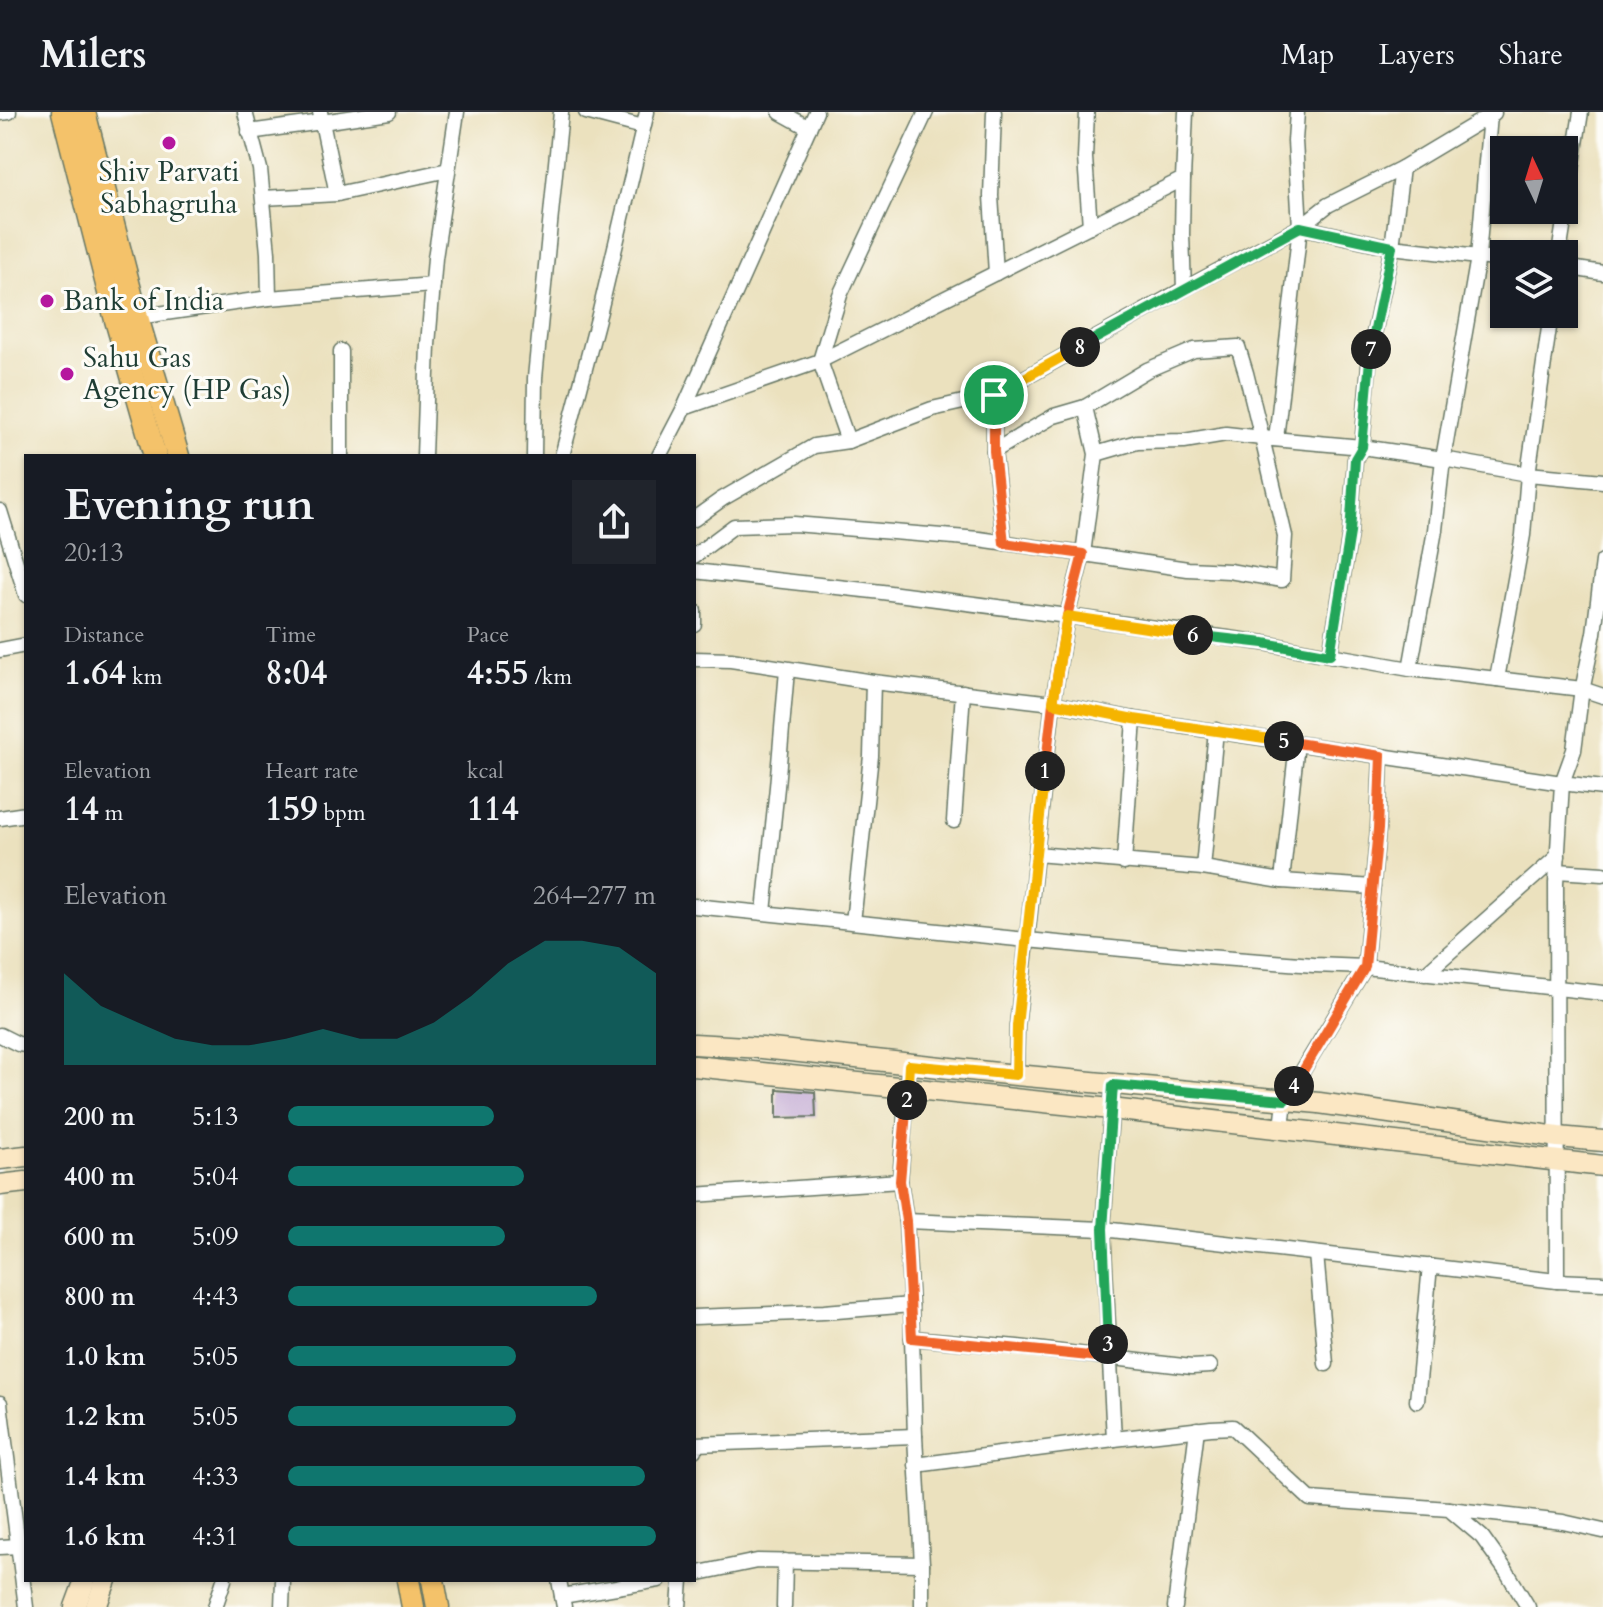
<!DOCTYPE html>
<meta charset="utf-8">
<style>
:root{--surface:#171b24;--page:#20242c;--text:#f1f3f6;--muted:#9ea1a6;--line:#363941;--accent:#0f766e}
body{margin:0;font-family:Cardo,serif;background:var(--page);color:var(--text);height:100vh;display:flex;flex-direction:column;font-size:30px;white-space:nowrap}
*{box-sizing:border-box;margin:0}
p{font-size:26px;color:var(--muted)}
.icon{flex:none;width:44px;height:44px;fill:none;stroke:currentColor;stroke-width:2;stroke-linecap:round;stroke-linejoin:round}
.map{position:relative;flex:1;overflow:hidden}
.details{position:absolute;left:24px;top:342px;width:672px;height:1128px;display:flex;flex-direction:column;background:var(--surface);border-radius:0px;box-shadow:0 2px 6px #0004}
.details>*{flex:none}
.needle{width:52px;rotate:356deg}
.tools{position:absolute;left:1490px;top:24px;display:grid;gap:16px}
.tools a{display:grid;place-items:center;width:88px;height:88px;border-radius:0px;background:var(--surface);box-shadow:0 2px 6px #0004;font-size:40px}
.pin{position:absolute;display:grid;place-items:center;width:68px;height:68px;color:#fff;margin:-34px;border:4px solid #fff;border-radius:50%;box-shadow:0 2px 8px #0007}
.km{position:absolute;width:40px;height:40px;margin:-20px;border-radius:50%;background:#222;color:#fff;font-size:22px;line-height:40px;text-align:center}
.round{display:grid;place-items:center;flex:none;width:84px;height:84px;border-radius:0px;background:var(--page)}
.head{display:flex;align-items:center;justify-content:space-between;height:136px;padding:0 40px}
h1{font-size:44px;font-weight:700;line-height:60px}
.stats{display:grid;grid-template-columns:repeat(3,1fr);gap:12px;height:136px;padding:8px 40px}
.stats div{display:grid;align-content:center}
.stats b{font-size:34px;font-weight:700}
.stats small{font-size:22px;font-weight:400}
.stats p{font-size:22px}
.chart{height:224px;padding:16px 40px}
.chart p{display:flex;justify-content:space-between}
.chart svg{width:100%;height:144px;margin-top:8px;fill:var(--accent);opacity:.7}
ul{padding:0 40px;list-style:none;font-size:26px}
li{display:grid;grid-template-columns:128px 96px 1fr;align-items:center;height:60px}
li i{height:20px;border-radius:10px;background:var(--accent)}
header{display:flex;align-items:center;gap:48px;box-sizing:border-box;height:112px;padding:0 40px;background:var(--surface);border-bottom:2px solid var(--line)}
header strong{font-size:38px}
nav{display:flex;gap:44px;margin-inline-start:auto;font-size:28px}
.map>svg:first-child{display:block}
</style>
<header>
<strong>Milers</strong>
<nav><a>Map</a><a>Layers</a><a>Share</a></nav>
</header>
<div class="map">
<svg width="1603" height="1495" viewBox="0 0 1603 1495">
<rect width="100%" height="100%" fill="#fdfcf7"/>
<filter id="ink" filterUnits="userSpaceOnUse"><feTurbulence type="fractalNoise" baseFrequency=".0125" numOctaves="2"/><feDisplacementMap in="SourceGraphic" scale="16" xChannelSelector="R" yChannelSelector="G"/><feConvolveMatrix kernelMatrix="1 2 1 2 8 2 1 2 1" color-interpolation-filters="sRGB"/></filter>
<filter id="wash" filterUnits="userSpaceOnUse"><feTurbulence type="fractalNoise" baseFrequency=".006" numOctaves="4" result="noise"/><feDisplacementMap in="SourceGraphic" scale="32" xChannelSelector="R" yChannelSelector="G"/><feGaussianBlur stdDeviation="1.8" result="paint"/><feColorMatrix in="noise" values="0 0 0 0 0 0 0 0 0 0 0 0 0 0 0 0 0 1.4 0 .05"/><feComposite in="paint" operator="in"/></filter>
<g filter="url(#wash)">
<rect width="100%" height="100%" fill="#ebe1be"/>
<g id="blocks">
<path fill="#bfa5d1" d="M777,977L815,980L816,1005L777,1006Z"/>
</g>
</g>
<g filter="url(#ink)">
<use href="#blocks" fill-opacity="0" stroke="#667664" stroke-width="2"/>
<g fill="none" stroke-linecap="round" stroke-linejoin="round">
<defs>
<g id="street">
<path d="M245,0L260,57L268,141L269,186"/>
<path d="M320,0L322,10L389,0"/>
<path d="M586,0L643,15"/>
<path d="M780,0L809,16"/>
<path d="M926,0L840,183L820,249L848,329L932,297L994,283L1184,177L1182,122L1183,67"/>
<path d="M994,0L991,84L996,161"/>
<path d="M1087,0L1085,46L1090,114"/>
<path d="M1297,0L1295,29L1300,115"/>
<path d="M0,1L9,0"/>
<path d="M1490,3L1478,145L1504,148"/>
<path d="M249,20L322,10L337,82L448,58"/>
<path d="M1402,56L1494,1"/>
<path d="M263,86L337,82"/>
<path d="M1559,142L1581,0"/>
<path d="M1564,155L1603,161"/>
<path d="M1184,177L1300,115L1328,93L1402,56L1392,135L1370,241L1362,335L1443,347L1478,145L1392,135L1300,115L1276,327"/>
<path d="M1551,202L1528,362L1523,423L1497,567L1582,577L1603,584"/>
<path d="M137,205L269,186L433,173"/>
<path d="M684,296L816,0"/>
<path d="M994,339V283"/>
<path d="M341,344V239"/>
<path d="M424,344L428,233L435,146L457,0"/>
<path d="M534,344L535,266L561,0"/>
<path d="M562,344L600,199L647,0"/>
<path d="M659,344L684,296L820,249L1183,67L1186,0"/>
<path d="M0,399L26,483"/>
<path d="M694,407L722,387L814,334L848,329"/>
<path d="M1004,431L994,339L1054,304L1085,295"/>
<path d="M694,444L734,414L794,412L979,427L1188,457L1229,459L1282,468L1285,424L1262,326L1226,322L1184,329L1137,330L1096,342L1083,442L1067,504L1264,531L1330,543L1350,421L1355,347L1362,335L1262,326L1246,261L1238,235L1194,238L1147,258L1085,295L1096,342"/>
<path d="M1603,449L1594,521L1581,584L1574,638L1562,671L1603,676"/>
<path d="M694,459L882,480L1067,504L1053,591L1036,742"/>
<path d="M694,499V512"/>
<path d="M0,538L26,533"/>
<path d="M1330,543L1410,557L1497,567"/>
<path d="M694,547L731,548L873,570L1053,591L1134,607L1381,644L1378,717L1365,855L1285,988L1282,1017"/>
<path d="M1410,557L1435,418L1443,347L1528,362L1603,369"/>
<path d="M1381,644L1562,671L1556,771L1557,1169"/>
<path d="M0,706L26,702"/>
<path d="M954,709L963,580"/>
<path d="M1124,751L1134,607"/>
<path d="M1203,756L1216,618"/>
<path d="M1557,759L1603,762"/>
<path d="M1282,769L1373,775"/>
<path d="M694,794L1027,828L1036,742L1203,756L1282,769L1297,631"/>
<path d="M764,800L777,675L787,558"/>
<path d="M853,810L871,644L873,570"/>
<path d="M1425,862L1558,744"/>
<path d="M0,923L18,932L26,933"/>
<path d="M909,953L900,1069L906,1109L911,1193L915,1324L922,1452V1495"/>
<path d="M1016,963L1017,914L1027,828L1207,845L1314,853L1365,855L1603,881"/>
<path d="M694,1083L900,1069"/>
<path d="M906,1109L1103,1117L1557,1169L1603,1171"/>
<path d="M1316,1142L1326,1252"/>
<path d="M694,1205L824,1200L911,1193"/>
<path d="M912,1226L1017,1235L1192,1255L1210,1254"/>
<path d="M1417,1289L1430,1154"/>
<path d="M0,1291L26,1495"/>
<path d="M1114,1327L1211,1316L1233,1315L1310,1387L1449,1397L1482,1425L1507,1460L1528,1495"/>
<path d="M694,1338L695,1332L915,1324"/>
<path d="M916,1353L1114,1327L1103,1117L1113,973"/>
<path d="M1449,1397L1563,1410L1603,1419"/>
<path d="M0,1435L19,1434"/>
<path d="M694,1462L757,1449L922,1452"/>
<path d="M559,1468L564,1495"/>
<path d="M562,1484L659,1468"/>
<path d="M215,1495L224,1468"/>
<path d="M282,1495L283,1468"/>
<path d="M679,1495L681,1468"/>
<path d="M784,1495L785,1449"/>
<path d="M1175,1495L1197,1317"/>
</g>
<g id="secondary">
<path d="M694,932L762,936L1016,963L1319,991L1558,1025L1603,1029"/>
<path d="M694,954L1111,997L1603,1054"/>
<path d="M0,1047L26,1044"/>
<path d="M0,1073L26,1070"/>
<path d="M75,1495L85,1468"/>
<path d="M96,1495L106,1468"/>
</g>
<g id="primary">
<path d="M63,0L116,208L155,344"/>
<path d="M84,0L137,205L178,344"/>
<path d="M408,1468L413,1495"/>
<path d="M433,1468L438,1495"/>
</g>
</defs>
<use href="#street" stroke="#667664" stroke-width="17"/>
<use href="#secondary" stroke="#667664" stroke-width="23"/>
<use href="#primary" stroke="#667664" stroke-width="25"/>
<use href="#street" stroke="#fff" stroke-width="14"/>
<use href="#secondary" stroke="#fbe7c3" stroke-width="20"/>
<use href="#primary" stroke="#f4c26a" stroke-width="22"/>
</g>
</g>
<g fill="none" stroke-linecap="round" stroke-linejoin="round" filter="url(#ink)">
<defs>
<path id="split-1" d="M994,283V339L1004,431L1083,442L1067,504L1053,591L1045,659"/>
<path id="split-2" d="M907,988L909,953L1016,963L1017,914L1045,659"/>
<path id="split-3" d="M907,988L900,1069L906,1109L912,1226L1109,1246L1108,1232"/>
<path id="split-4" d="M1108,1232L1103,1117L1113,973L1285,988L1294,974"/>
<path id="split-5" d="M1284,629L1381,644L1378,717L1365,855L1294,974"/>
<path id="split-6" d="M1193,523L1067,504L1053,591L1134,607L1284,629"/>
<path id="split-7" d="M1193,523L1264,531L1330,543L1350,421L1355,347L1362,335L1371,237"/>
<path id="split-8" d="M1080,235L1300,115L1392,135L1371,237"/>
<path id="split-9" d="M994,283L1080,235"/>
</defs>
<use href="#split-1" stroke="#fff" stroke-width="16"/>
<use href="#split-2" stroke="#fff" stroke-width="16"/>
<use href="#split-3" stroke="#fff" stroke-width="16"/>
<use href="#split-4" stroke="#fff" stroke-width="16"/>
<use href="#split-5" stroke="#fff" stroke-width="16"/>
<use href="#split-6" stroke="#fff" stroke-width="16"/>
<use href="#split-7" stroke="#fff" stroke-width="16"/>
<use href="#split-8" stroke="#fff" stroke-width="16"/>
<use href="#split-9" stroke="#fff" stroke-width="16"/>
<use href="#split-1" stroke="#f0652b" stroke-width="10"/>
<use href="#split-2" stroke="#f5b400" stroke-width="10"/>
<use href="#split-3" stroke="#f0652b" stroke-width="10"/>
<use href="#split-4" stroke="#22a559" stroke-width="10"/>
<use href="#split-5" stroke="#f0652b" stroke-width="10"/>
<use href="#split-6" stroke="#f5b400" stroke-width="10"/>
<use href="#split-7" stroke="#22a559" stroke-width="10"/>
<use href="#split-8" stroke="#22a559" stroke-width="10"/>
<use href="#split-9" stroke="#f5b400" stroke-width="10"/>
</g>
<g fill="#b5179e" stroke="#fdfcf7" stroke-width="3">
<circle cx="169" cy="31" r="8"/>
<circle cx="47" cy="189" r="8"/>
<circle cx="67" cy="262" r="8"/>
</g>
<g text-anchor="middle" dominant-baseline="central" stroke-width="6" stroke-linejoin="round" paint-order="stroke">
<g font-size="28" fill="#1f3d34" stroke="#fdfcf7" text-anchor="start">
<text x="169" y="60" text-anchor="middle">Shiv Parvati<tspan x="169" dy="32">Sabhagruha</tspan></text>
<text x="63" y="189">Bank of India</text>
<text x="83" y="246">Sahu Gas<tspan x="83" dy="32">Agency (HP Gas)</tspan></text>
</g>
</g>
</svg>
<div class="tools">
<a><svg class="needle" viewBox="-14 -14 28 28"><path d="M0-13l5 13h-10z" fill="#e53935"/><path d="M0 13l5-13h-10z" fill="#9ea1a6"/></svg></a>
<a><svg class="icon" aria-label="layers" viewBox="0 0 24 24"><path d="M12 4l9 5-9 5-9-5zM3 14l9 5 9-5"/></svg></a>
</div>
<div class="pin" style="left:994px;top:283px;background:#1e9e55"><svg class="icon" aria-label="arrive" viewBox="0 0 24 24"><path d="M6 21V4h12l-3 4 3 4H6"/></svg></div>
<b class="km" style="left:1045px;top:659px">1</b>
<b class="km" style="left:907px;top:988px">2</b>
<b class="km" style="left:1108px;top:1232px">3</b>
<b class="km" style="left:1294px;top:974px">4</b>
<b class="km" style="left:1284px;top:629px">5</b>
<b class="km" style="left:1193px;top:523px">6</b>
<b class="km" style="left:1371px;top:237px">7</b>
<b class="km" style="left:1080px;top:235px">8</b>
<section class="details">
<div class="head"><div><h1>Evening run</h1><p>20:13</p></div><a class="round"><svg class="icon" aria-label="share" viewBox="0 0 24 24"><path d="M12 15V3M7 8l5-5 5 5M5 13v7h14v-7"/></svg></a></div>
<div class="stats">
<div><p>Distance</p><b>1.64<small> km</small></b></div>
<div><p>Time</p><b>8:04</b></div>
<div><p>Pace</p><b>4:55<small> /km</small></b></div>
</div>
<div class="stats">
<div><p>Elevation</p><b>14<small> m</small></b></div>
<div><p>Heart rate</p><b>159<small> bpm</small></b></div>
<div><p>kcal</p><b>114</b></div>
</div>
<div class="chart"><p><span>Elevation</span>264–277 m</p>
<svg viewBox="0 0 160 44" preserveAspectRatio="none"><path d="M0 44V16L10 26L20 31L30 36L40 38L50 38L60 36L70 33L80 36L90 36L100 31L110 23L120 13L130 6L140 6L150 8L160 16V44z"/></svg>
</div>
<ul>
<li><b>200 m</b>5:13<i style="width:56%"></i></li>
<li><b>400 m</b>5:04<i style="width:64%"></i></li>
<li><b>600 m</b>5:09<i style="width:59%"></i></li>
<li><b>800 m</b>4:43<i style="width:84%"></i></li>
<li><b>1.0 km</b>5:05<i style="width:62%"></i></li>
<li><b>1.2 km</b>5:05<i style="width:62%"></i></li>
<li><b>1.4 km</b>4:33<i style="width:97%"></i></li>
<li><b>1.6 km</b>4:31<i style="width:100%"></i></li>
</ul>
</section>
</div>
